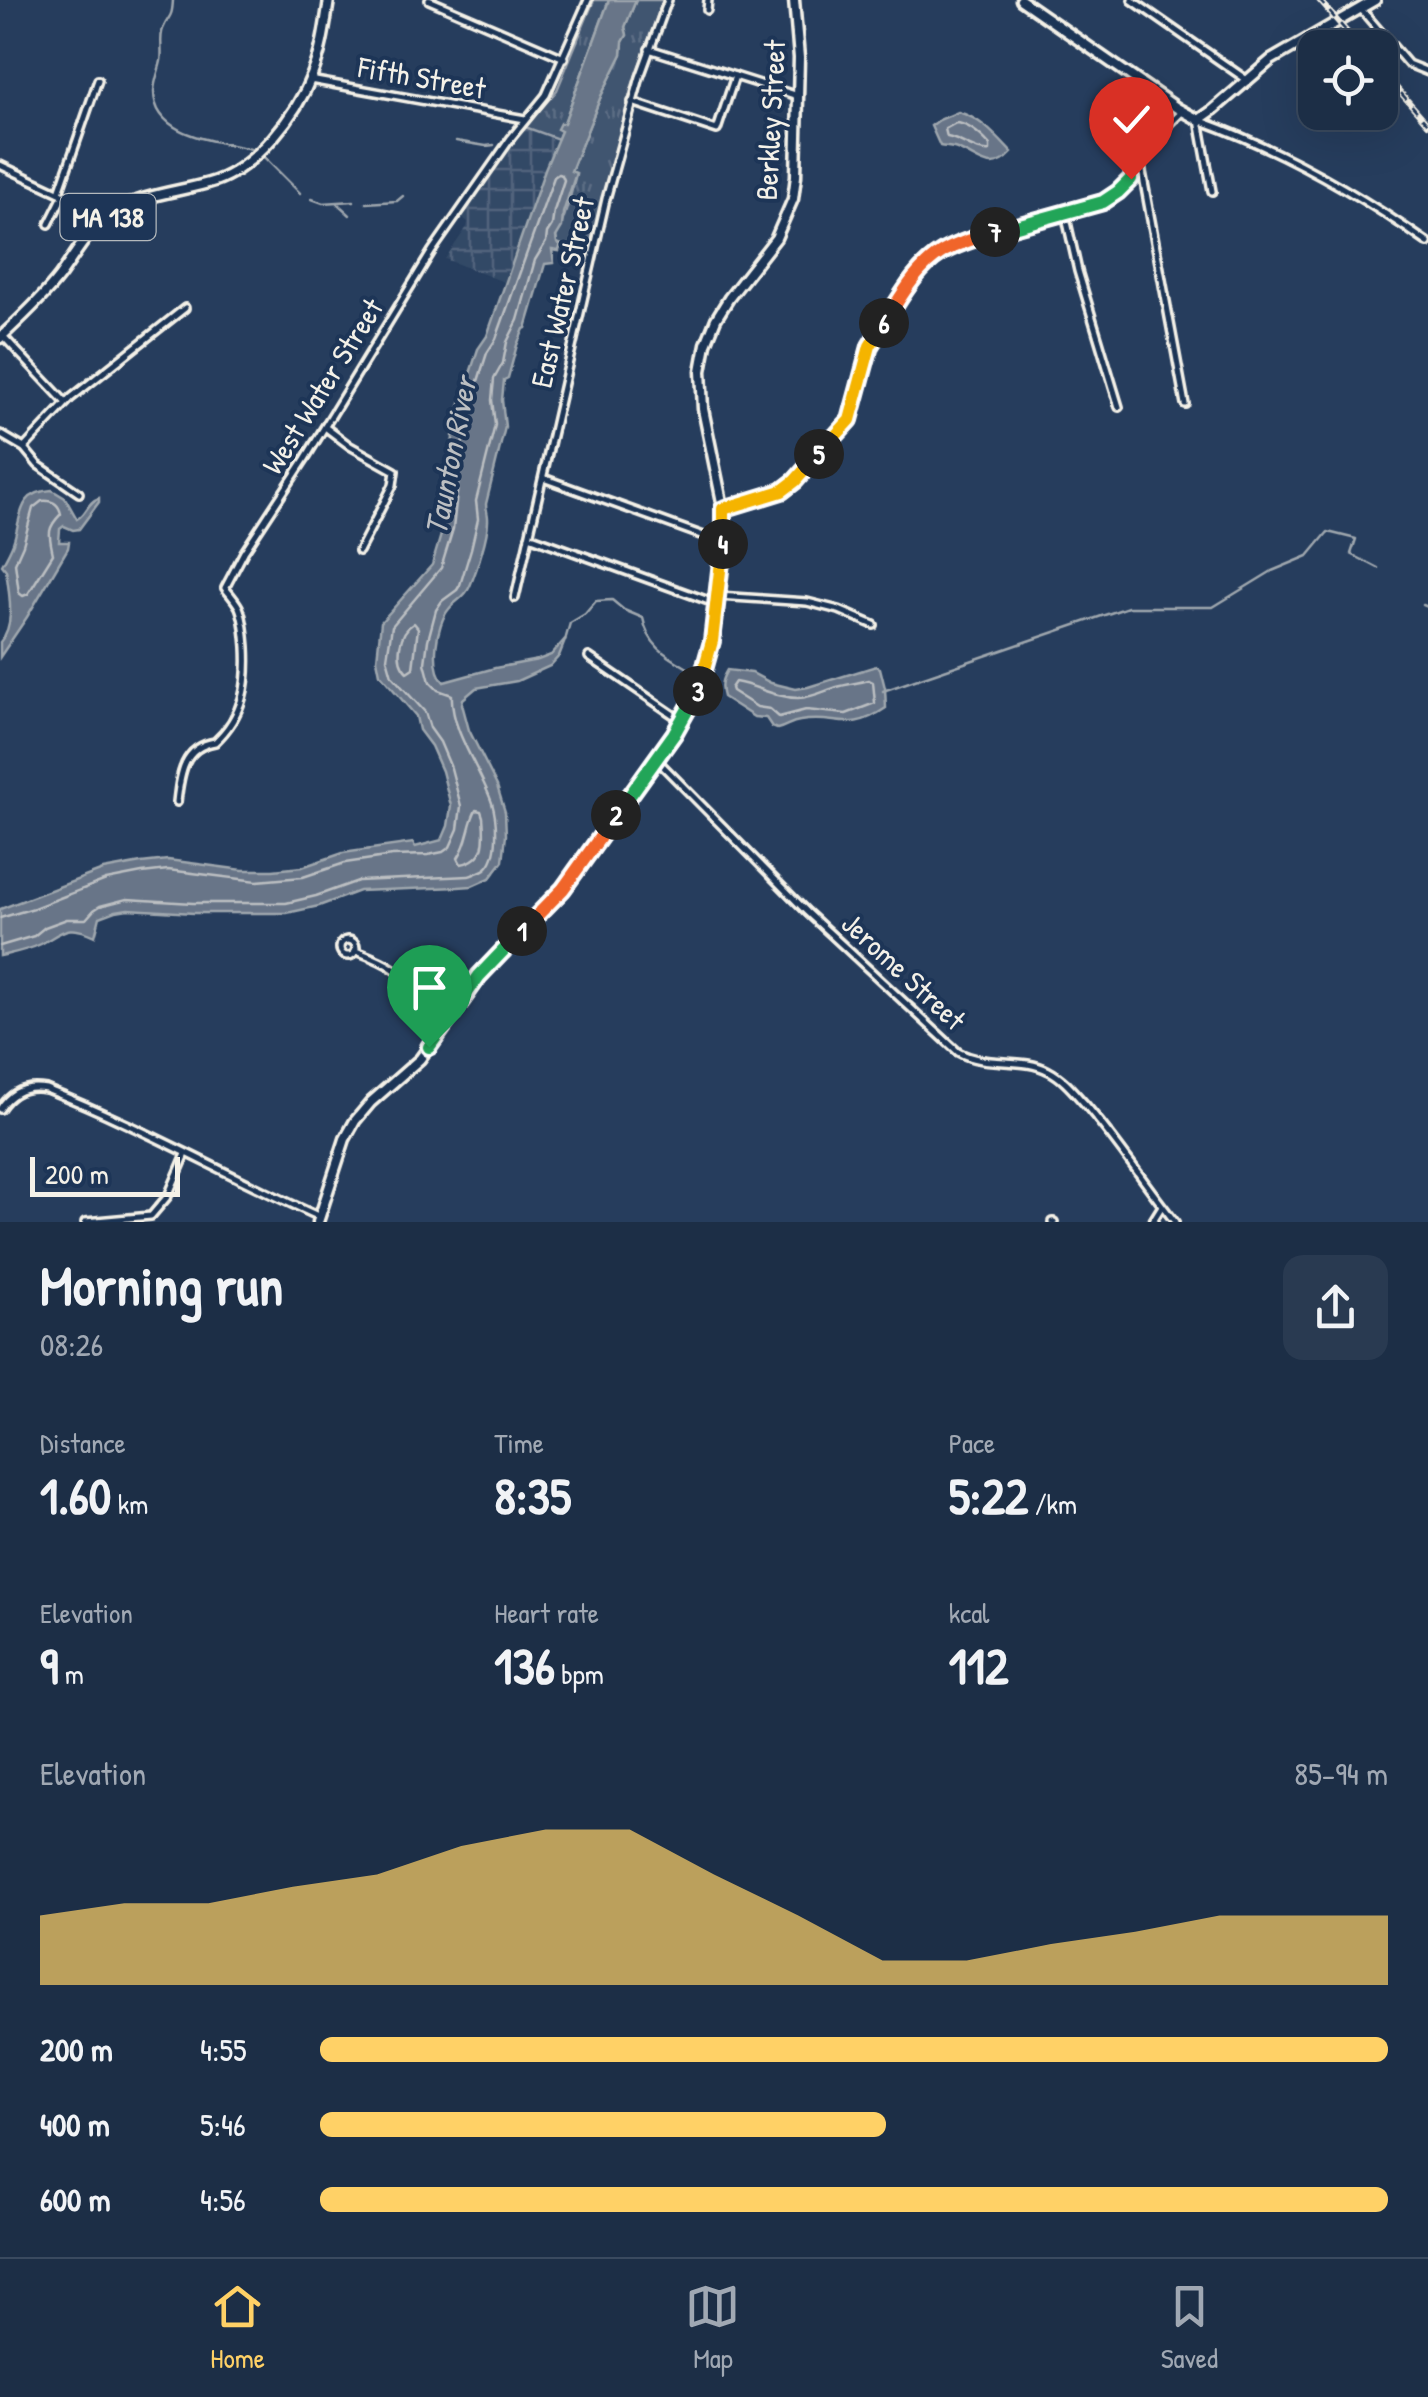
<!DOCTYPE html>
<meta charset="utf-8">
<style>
:root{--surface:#1c2e46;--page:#293a51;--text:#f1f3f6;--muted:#a0a8b3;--line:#3a4a5f;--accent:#ffd166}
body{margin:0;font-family:"Patrick Hand",sans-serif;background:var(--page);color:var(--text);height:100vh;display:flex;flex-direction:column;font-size:38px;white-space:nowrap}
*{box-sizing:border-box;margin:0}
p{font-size:32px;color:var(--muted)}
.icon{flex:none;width:55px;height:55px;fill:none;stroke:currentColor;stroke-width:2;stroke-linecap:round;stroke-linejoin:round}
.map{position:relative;height:1222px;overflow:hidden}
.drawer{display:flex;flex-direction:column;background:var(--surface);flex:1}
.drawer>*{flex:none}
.controls{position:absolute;left:1298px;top:30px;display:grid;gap:20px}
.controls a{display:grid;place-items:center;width:100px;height:100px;border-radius:20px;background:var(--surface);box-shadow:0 10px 40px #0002,0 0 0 2px var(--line);font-size:50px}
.scale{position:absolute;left:30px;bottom:25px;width:150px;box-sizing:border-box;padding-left:10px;border:5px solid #f4f1e8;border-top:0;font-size:28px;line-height:35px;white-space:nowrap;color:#f4f1e8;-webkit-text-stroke:8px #1d3557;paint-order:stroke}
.pin{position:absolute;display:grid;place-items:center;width:85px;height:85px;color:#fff;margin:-102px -42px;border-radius:50% 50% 50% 0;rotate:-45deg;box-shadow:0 0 10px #0007}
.pin .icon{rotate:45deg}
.km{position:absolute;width:50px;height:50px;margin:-25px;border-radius:50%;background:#222;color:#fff;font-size:28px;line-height:50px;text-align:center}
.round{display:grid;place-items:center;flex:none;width:105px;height:105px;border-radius:20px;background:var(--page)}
.head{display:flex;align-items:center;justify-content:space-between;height:170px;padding:0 40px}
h1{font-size:55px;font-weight:800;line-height:75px}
.metrics{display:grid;grid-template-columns:repeat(3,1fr);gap:15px;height:170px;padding:10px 40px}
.metrics div{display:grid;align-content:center}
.metrics b{font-size:50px;font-weight:800}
.metrics small{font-size:28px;font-weight:400}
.metrics p{font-size:28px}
.chart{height:280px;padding:20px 40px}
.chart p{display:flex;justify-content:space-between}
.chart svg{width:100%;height:180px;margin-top:10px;fill:var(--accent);opacity:.7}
ul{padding:0 40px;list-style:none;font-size:32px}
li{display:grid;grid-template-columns:160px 120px 1fr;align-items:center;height:75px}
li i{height:25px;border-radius:12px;background:var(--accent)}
.menu{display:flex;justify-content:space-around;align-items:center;height:140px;border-top:2px solid var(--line);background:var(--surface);font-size:28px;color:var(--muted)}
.menu a{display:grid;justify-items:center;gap:5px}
.menu .active{color:var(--accent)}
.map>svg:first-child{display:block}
</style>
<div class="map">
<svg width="1428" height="1222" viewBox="0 0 1428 1222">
<defs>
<pattern id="industrial-grid" width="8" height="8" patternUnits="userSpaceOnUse" patternTransform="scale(2.5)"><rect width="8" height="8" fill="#334966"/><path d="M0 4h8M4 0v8" fill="none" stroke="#51647c"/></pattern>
<pattern id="park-tufts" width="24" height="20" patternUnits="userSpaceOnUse" patternTransform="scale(2.5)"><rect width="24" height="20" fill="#40546f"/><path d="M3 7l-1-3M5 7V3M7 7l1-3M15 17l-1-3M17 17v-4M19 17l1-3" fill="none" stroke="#5c6d84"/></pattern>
</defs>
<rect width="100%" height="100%" fill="#263d5d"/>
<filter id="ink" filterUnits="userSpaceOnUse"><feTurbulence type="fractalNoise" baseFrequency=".01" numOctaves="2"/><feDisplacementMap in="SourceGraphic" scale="20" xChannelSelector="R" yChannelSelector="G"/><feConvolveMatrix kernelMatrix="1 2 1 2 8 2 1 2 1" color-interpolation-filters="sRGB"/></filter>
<g filter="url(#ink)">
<path fill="url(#industrial-grid)" d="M525,127L558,139L504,282L445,259L467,227L468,222L462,217Z"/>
<g fill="url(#park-tufts)" stroke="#9aa2ac" stroke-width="2.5">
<path d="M594,0H609L558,139L525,127L557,90Z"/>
<path d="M636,0H663L632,86L588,255L560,247H565L557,243L556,236C564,224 572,190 576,174L571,171L601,96L622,54L623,42L627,35L625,27Z"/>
</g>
<g fill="#677588" stroke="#9fa7ae" stroke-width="2.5">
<path d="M609,0H636L625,27L627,35L623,42L622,54L601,96L571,171L576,173L563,213L562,227L556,237L557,243L568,248L560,247L559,251L552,250L554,263L545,264L526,328L524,329L517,345L508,378L504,380L502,400L505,427L486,504C486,509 488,514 488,518C489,534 476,572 470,586C465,598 456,600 449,609C436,624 430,668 444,682L495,668L538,660L551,655L566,638L559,656L550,666L517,681L476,688L463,699L462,704L469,730L497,786L505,812L506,835L503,861L490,878L472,886L458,887L359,891L319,906L287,913H194L128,909L116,911L100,917L95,936C68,923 64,931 41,944C29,950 13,953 0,956V909L103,870L141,863L168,860L243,870H273L302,867L343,853L413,843L415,847L442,840L448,826L451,806L442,771L431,746L419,730L416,716L380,674L377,659L381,622L432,565L443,528L455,419L478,349L487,336L545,169L561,131L557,129L560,123H564Z"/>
<path d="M958,112C981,118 996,136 1012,153C991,176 979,157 957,149C951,147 945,147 940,146L931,126L939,120Z"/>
<path d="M52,490L65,498L77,519C87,514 87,502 99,498V502L79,529L73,530L64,526L60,529L59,542H69L68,548L27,617L0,657V642C16,625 9,593 6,570L2,565C6,558 10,551 13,543C22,517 17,492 52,490Z"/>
<path d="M876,666L880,668L885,688L886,708C847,735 837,714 800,721C790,722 787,727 777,729L772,727L766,718L754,717L723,697C720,686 721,680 727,670L752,673L771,683L796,689L808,687Z"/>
</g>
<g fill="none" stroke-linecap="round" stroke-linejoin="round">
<g stroke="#bcbfc2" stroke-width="2.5">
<path d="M956,123C969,124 981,135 990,145V151C977,153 961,139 947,137L945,129Z"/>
<path d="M42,501C52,500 59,504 61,514C46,529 49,535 53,554L28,594L23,596L19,593L15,563L23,545L33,508Z"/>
<path d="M414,623L418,628L413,668L407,672C394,660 399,632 414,623Z"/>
<path d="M869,680L873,682L875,703L846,714L806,710L779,717L770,709L757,707L732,691L731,688L735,682C756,685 775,698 798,698C812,698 824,691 837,687C848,684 858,683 869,680Z"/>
<path d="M476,810L481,811L483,817C485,840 487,859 461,864L458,858C469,842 468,824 476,810Z"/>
<path d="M0,918L34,908L106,880L142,873L168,870L257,881L303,877L345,863L392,856L428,855L443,852L450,847L458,829L461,806L451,768L440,742L430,728L425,712L392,676L387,658L392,626L441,568L453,529L465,422L487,353L496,339L554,177L558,174L562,175L564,180L554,211L552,225L547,233L546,242L535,260L518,320L507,342L503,363L494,379L492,400L495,425L476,501L478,519L471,549L460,585L457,590L442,601L436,610L428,640L425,663L430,682L438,690L452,695C450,730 481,770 492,803C497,820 500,858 485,869C484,870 470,876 469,876L358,881L316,896L286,903H193L127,899L100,906L94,910L86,919H67L45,927L34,936L0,946"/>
</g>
<g stroke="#9fa7ae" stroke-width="2.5">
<path d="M173,0C172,20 169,14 163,29C159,38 163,51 161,61C159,71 154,82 154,92C154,139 223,141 255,150"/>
<path d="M456,141L486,146L494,145"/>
<path d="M262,155L300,193"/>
<path d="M312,199L323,203L354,201"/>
<path d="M366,203L397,201L403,196"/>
<path d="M338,204L350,215"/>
<path d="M1423,605L1428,607"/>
<path d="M566,637L570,623L585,614L596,601L612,600L624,610L643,618C649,650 672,658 698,674"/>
<path d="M883,691L1128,607H1213L1272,571L1308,556L1328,532L1356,539L1351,554L1378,568"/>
</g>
<defs>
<g id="minor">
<path d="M429,0L564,58"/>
<path d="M1132,0L1247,80"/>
<path d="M1360,8L1408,64L1428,72"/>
<path d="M707,10L708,0"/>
<path d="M649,49L798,96"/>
<path d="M310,80L525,119"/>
<path d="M632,102L717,130L735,76"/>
<path d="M0,165L109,216"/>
<path d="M1141,166L1185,404"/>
<path d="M1212,191L1199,120C1282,150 1356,192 1428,243"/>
<path d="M59,192L98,80"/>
<path d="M1065,213L1078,271L1119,407"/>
<path d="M49,224L63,196"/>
<path d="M3,336L66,403"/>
<path d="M325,427L350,446L395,471L393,485L359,551"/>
<path d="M0,434L24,448L38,465L79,493"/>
<path d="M24,448L71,398L185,308"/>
<path d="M543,478L723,543"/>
<path d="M723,509L771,496L786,489L845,428L854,411L871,342L912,282L929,262L951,248L996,231L1095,205L1110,197L1131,179L1153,140L1182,112"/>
<path d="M529,536L717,604"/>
<path d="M718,596L807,602L839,610L874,625"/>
<path d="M515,598L606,199L640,77L668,0"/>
<path d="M589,657L681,720"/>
<path d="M657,760L807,912L958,1052C986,1068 1022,1056 1049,1071C1063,1078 1074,1092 1084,1103C1117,1141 1144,1183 1175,1222"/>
<path d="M177,802C180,775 183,747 215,742C244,715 248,684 246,647C245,635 244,619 239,607C236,601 230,594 225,588L244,552L305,459L432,251L511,138L546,95L588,0"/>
<circle cx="348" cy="948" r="8"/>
<path d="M356,951C369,956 383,961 394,969C413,983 427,1008 440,1028"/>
<path d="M0,1109C11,1092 26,1085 46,1089C140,1126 228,1176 320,1217"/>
<path d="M85,1222L151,1216L168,1196L186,1154"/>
<path d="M1052,1222H1054"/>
<path d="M1152,1222L1162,1206"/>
</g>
<g id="major">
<path d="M1021,0L1177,108L1199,120L1213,110L1271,60L1375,0"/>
<path d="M0,338C20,319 42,299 59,277C76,254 88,229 113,213C143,193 182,192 215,181C256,167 297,114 312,75C322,51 325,26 329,0"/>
<path d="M318,1222L345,1139L355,1121L371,1102L420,1059L489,964L563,889L674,734L702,682L714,628L724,523L722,502L703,409L701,371L706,344L716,319L729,298L776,238L793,199L796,176L799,58L794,0"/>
</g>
</defs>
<use href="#minor" stroke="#f4f1e8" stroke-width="12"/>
<use href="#major" stroke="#f4f1e8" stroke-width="15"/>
<use href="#minor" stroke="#1d3557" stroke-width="5"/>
<use href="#major" stroke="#1d3557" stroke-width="8"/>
<defs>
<g id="rail">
<path d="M1319,0L1361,48"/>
<path d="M1380,69L1428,124"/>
</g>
</defs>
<use href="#rail" stroke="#f4f1e8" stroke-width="6"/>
<use href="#rail" stroke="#1d3557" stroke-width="2.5" stroke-dasharray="8" stroke-linecap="butt"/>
</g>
</g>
<g fill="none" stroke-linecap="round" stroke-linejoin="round" filter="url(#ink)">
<defs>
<path id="split-1" d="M429,1047L479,976L522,931"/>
<path id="split-2" d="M522,931L563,889L616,815"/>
<path id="split-3" d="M616,815L674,734L698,691"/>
<path id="split-4" d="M698,691L712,641L723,544"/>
<path id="split-5" d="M723,544V509L782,491L795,481L819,454"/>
<path id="split-6" d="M819,454L850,420L870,346L884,323"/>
<path id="split-7" d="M884,323C900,299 915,269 941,253C957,243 977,238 995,232"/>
<path id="split-8" d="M995,232L1103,202L1118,192L1131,179"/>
</defs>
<use href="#split-1" stroke="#fff" stroke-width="20"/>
<use href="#split-2" stroke="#fff" stroke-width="20"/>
<use href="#split-3" stroke="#fff" stroke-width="20"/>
<use href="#split-4" stroke="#fff" stroke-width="20"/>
<use href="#split-5" stroke="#fff" stroke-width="20"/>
<use href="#split-6" stroke="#fff" stroke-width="20"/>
<use href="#split-7" stroke="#fff" stroke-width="20"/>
<use href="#split-8" stroke="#fff" stroke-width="20"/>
<use href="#split-1" stroke="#22a559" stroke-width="12"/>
<use href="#split-2" stroke="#f0652b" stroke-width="12"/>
<use href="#split-3" stroke="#22a559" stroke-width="12"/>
<use href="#split-4" stroke="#f5b400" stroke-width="12"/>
<use href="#split-5" stroke="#f5b400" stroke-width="12"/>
<use href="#split-6" stroke="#f5b400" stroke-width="12"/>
<use href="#split-7" stroke="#f0652b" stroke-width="12"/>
<use href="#split-8" stroke="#22a559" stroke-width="12"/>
</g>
<g text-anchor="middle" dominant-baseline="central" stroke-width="8" stroke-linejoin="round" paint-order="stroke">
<rect fill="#1d3557" stroke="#b4b9bc" stroke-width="2.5" x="60.5" y="194" width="95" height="46" rx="8"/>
<g font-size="28" font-weight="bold" fill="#f4f1e8">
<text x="108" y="217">MA 138</text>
</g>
<g font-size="30" fill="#f4f1e8" stroke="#1d3557">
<text transform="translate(422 77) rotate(10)">Fifth Street</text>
<text transform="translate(770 120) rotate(-87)">Berkley Street</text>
<text transform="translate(562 292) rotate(-77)">East Water Street</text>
<text transform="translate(322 386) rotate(-58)">West Water Street</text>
<text transform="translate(904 971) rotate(43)">Jerome Street</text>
</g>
<g font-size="32" font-style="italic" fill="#bcbfc2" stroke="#1d3557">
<text transform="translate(450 456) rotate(-79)">Taunton River</text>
</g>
</g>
</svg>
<div class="controls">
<a><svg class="icon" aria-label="locate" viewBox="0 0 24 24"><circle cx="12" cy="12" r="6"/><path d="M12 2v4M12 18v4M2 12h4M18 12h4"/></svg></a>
</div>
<div class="scale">200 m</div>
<div class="pin" style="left:429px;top:1047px;background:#1e9e55"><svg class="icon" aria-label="arrive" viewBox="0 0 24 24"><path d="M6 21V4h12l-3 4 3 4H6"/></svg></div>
<div class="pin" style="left:1131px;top:179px;background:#d93025"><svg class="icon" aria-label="check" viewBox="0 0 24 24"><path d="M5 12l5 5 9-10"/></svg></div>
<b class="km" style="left:522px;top:931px">1</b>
<b class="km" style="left:616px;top:815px">2</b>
<b class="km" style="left:698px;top:691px">3</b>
<b class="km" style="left:723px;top:544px">4</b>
<b class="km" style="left:819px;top:454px">5</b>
<b class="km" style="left:884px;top:323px">6</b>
<b class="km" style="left:995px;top:232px">7</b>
</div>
<section class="drawer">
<div class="head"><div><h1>Morning run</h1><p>08:26</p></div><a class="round"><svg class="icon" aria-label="share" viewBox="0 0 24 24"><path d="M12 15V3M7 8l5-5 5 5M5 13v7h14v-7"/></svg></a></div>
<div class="metrics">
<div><p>Distance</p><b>1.60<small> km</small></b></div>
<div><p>Time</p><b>8:35</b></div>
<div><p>Pace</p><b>5:22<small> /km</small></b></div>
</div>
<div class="metrics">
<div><p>Elevation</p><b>9<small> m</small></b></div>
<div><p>Heart rate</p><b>136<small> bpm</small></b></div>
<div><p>kcal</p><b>112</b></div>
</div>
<div class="chart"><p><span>Elevation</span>85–94 m</p>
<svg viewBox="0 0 160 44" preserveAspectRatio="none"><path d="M0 44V27L10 24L20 24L30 20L40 17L50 10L60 6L70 6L80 17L90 27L100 38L110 38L120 34L130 31L140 27L150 27L160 27V44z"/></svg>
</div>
<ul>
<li><b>200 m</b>4:55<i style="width:100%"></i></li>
<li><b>400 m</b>5:46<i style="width:53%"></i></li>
<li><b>600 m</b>4:56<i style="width:100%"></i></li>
</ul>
</section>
<nav class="menu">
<a class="active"><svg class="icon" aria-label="home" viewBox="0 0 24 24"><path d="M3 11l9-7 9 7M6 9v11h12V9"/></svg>Home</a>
<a><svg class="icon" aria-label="map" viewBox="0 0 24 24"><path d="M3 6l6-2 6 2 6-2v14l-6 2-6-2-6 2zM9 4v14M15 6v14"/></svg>Map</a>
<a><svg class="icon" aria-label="saved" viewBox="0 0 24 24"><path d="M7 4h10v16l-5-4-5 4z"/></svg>Saved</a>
</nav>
